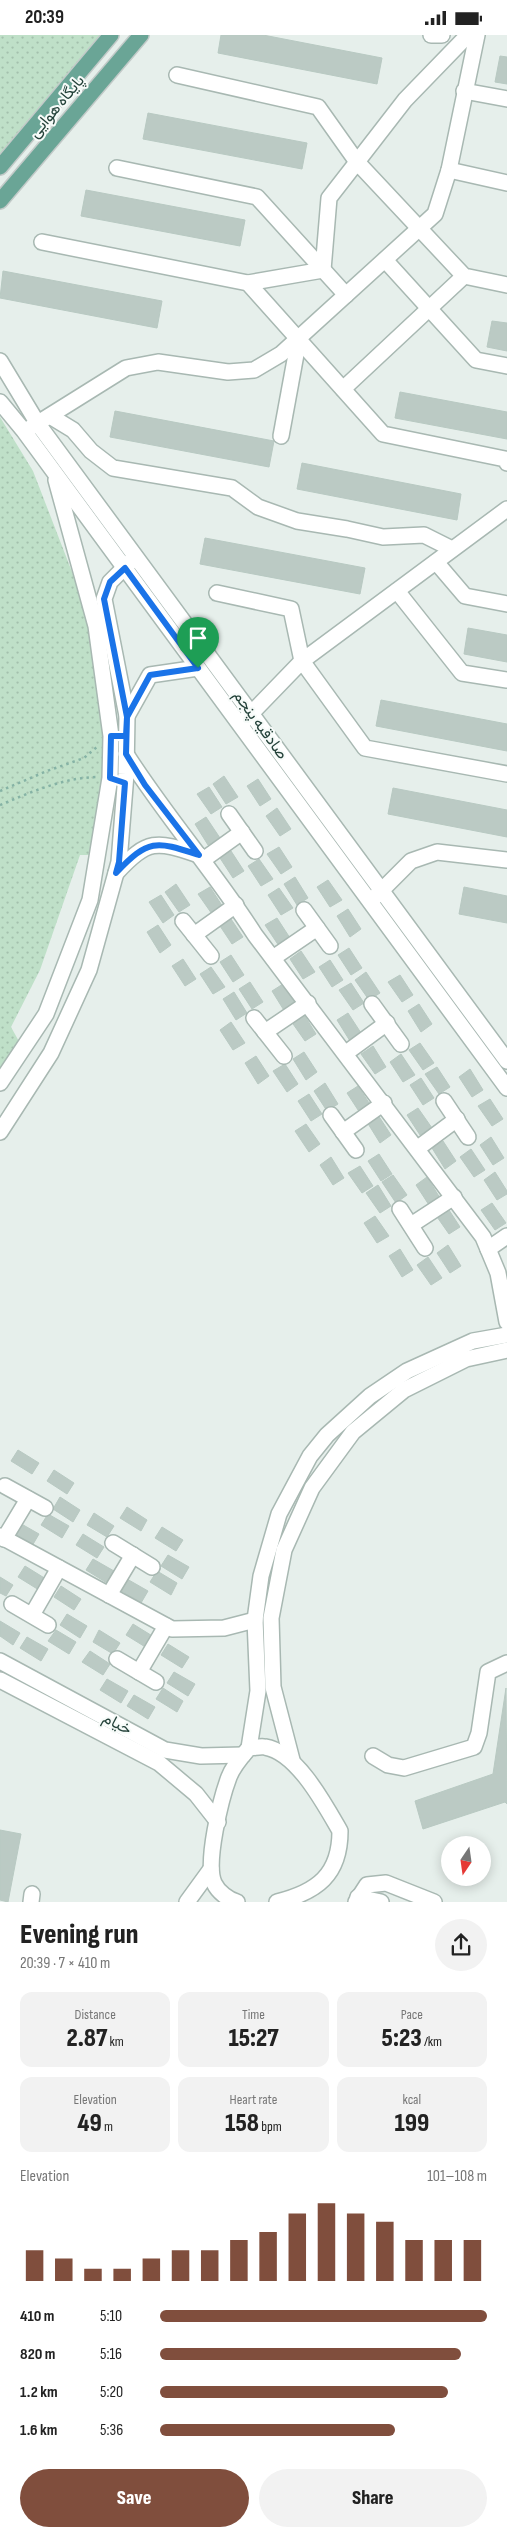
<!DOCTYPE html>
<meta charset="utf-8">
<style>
:root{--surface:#fff;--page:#f2f2f2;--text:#222;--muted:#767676;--accent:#804e3d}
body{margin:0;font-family:"Sofia Sans Condensed",Vazirmatn,sans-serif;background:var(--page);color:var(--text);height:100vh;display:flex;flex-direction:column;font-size:19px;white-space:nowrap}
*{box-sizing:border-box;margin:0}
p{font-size:16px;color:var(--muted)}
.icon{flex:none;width:28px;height:28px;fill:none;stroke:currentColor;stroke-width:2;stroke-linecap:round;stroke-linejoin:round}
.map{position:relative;height:1867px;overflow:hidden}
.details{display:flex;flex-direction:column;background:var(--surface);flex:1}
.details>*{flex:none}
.needle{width:32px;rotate:193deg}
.buttons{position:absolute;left:441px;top:1801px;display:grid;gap:10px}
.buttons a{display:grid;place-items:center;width:50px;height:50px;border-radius:50%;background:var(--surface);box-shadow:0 2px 12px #0003;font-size:25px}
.pin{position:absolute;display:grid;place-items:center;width:42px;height:42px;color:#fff;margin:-51px -21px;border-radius:50% 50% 50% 0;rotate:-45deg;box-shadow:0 0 5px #0007}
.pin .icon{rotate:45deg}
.round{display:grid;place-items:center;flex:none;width:52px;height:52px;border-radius:26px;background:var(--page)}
.headline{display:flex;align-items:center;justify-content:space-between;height:85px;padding:0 20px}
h1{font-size:28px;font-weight:800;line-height:38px}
.metrics{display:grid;grid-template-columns:repeat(3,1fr);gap:8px;height:85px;padding:5px 20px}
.metrics div{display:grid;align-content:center;border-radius:12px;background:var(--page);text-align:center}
.metrics b{font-size:25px;font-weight:800}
.metrics small{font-size:14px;font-weight:400}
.metrics p{font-size:14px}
.chart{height:140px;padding:10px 20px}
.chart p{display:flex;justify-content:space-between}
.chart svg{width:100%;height:90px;margin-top:5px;stroke:var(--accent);stroke-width:6}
.action{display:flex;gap:10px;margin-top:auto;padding:10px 20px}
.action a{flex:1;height:58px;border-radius:30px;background:var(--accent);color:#fff;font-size:20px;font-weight:800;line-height:58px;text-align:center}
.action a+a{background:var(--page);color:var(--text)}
ul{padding:0 20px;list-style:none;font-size:16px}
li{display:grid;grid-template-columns:80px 60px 1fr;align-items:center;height:38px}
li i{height:12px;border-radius:6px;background:var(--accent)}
.status{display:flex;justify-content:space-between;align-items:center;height:35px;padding:0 25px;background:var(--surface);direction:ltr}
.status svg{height:14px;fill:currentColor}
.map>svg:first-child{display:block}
</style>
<div class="status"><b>20:39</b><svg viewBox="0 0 49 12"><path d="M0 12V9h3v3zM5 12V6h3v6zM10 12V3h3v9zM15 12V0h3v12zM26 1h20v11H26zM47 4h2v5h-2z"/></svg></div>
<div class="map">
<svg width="507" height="1867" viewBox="0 0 507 1867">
<defs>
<pattern id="grass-dots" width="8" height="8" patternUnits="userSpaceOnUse" patternTransform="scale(1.25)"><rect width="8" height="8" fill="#bfe0c8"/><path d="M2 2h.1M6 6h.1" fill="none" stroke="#a4c1ad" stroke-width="1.8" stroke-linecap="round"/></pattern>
</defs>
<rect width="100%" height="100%" fill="#e6efeb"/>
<g fill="url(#grass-dots)">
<path d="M0,0H103L0,121Z"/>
<path d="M0,382L33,436L79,555L92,609L109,701L94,820H80L40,935L11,992L21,1010L0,1046Z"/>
</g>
<g fill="#bbcac4" stroke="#b8c9c2">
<path d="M221,0H263L382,23L377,49L218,18Z"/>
<path d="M500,21L507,22V49L495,47Z"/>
<path d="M148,78L307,108L302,134L143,104Z"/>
<path d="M86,155L245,185L240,211L81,181Z"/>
<path d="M3,236L162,266L157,293L0,263Z"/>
<path d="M492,286L507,288V316L487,312Z"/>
<path d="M400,357L507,377V404L395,383Z"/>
<path d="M115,376L274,406L269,432L110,402Z"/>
<path d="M302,428L461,459L457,485L297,454Z"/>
<path d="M205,503L365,533L360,559L200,529Z"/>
<path d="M468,593L507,600V627L464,619Z"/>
<path d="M381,665L507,689V716L376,691Z"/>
<path d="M224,741L238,762L226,769L213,749Z"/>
<path d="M258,744L271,764L260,771L247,751Z"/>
<path d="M209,752L222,772L211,779L197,759Z"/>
<path d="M393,753L507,775V802L388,779Z"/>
<path d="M277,773L291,794L280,801L266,781Z"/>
<path d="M206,782L220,803L208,810L195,789Z"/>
<path d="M279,812L292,832L281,839L267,819Z"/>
<path d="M231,816L244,836L233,843L220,823Z"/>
<path d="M259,824L273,844L261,851L248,831Z"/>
<path d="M295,842L308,863L297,870L284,849Z"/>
<path d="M328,845L342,865L330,872L317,852Z"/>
<path d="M176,849L190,870L179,877L165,857Z"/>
<path d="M210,852L223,872L212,879L198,859Z"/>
<path d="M464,852L507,861V888L459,879Z"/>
<path d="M279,853L293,873L281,880L268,860Z"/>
<path d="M161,860L174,880L163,888L149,867Z"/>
<path d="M348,874L361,894L350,902L337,881Z"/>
<path d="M229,881L243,902L232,909L218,888Z"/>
<path d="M277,883L290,903L279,911L265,890Z"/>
<path d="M158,890L171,910L160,918L147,897Z"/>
<path d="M349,913L362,933L351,940L338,920Z"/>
<path d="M301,916L315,937L303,944L290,924Z"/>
<path d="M231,920L244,940L233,947L220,927Z"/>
<path d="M183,924L196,944L185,951L172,931Z"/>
<path d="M330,925L343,945L332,952L319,932Z"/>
<path d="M211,932L225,952L213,959L200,939Z"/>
<path d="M366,937L380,958L369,965L355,945Z"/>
<path d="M400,940L413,960L402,967L388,947Z"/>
<path d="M250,947L263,967L252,974L239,954Z"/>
<path d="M351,948L364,968L353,975L339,955Z"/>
<path d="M283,949L296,969L285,977L272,956Z"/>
<path d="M234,957L247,978L236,985L223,964Z"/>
<path d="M419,969L432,989L421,997L408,976Z"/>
<path d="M303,978L316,999L305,1006L291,986Z"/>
<path d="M348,978L361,998L350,1006L337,985Z"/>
<path d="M231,987L245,1008L233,1015L220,995Z"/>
<path d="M420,1008L434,1028L423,1035L409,1015Z"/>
<path d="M373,1011L386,1032L375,1039L361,1019Z"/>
<path d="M304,1017L317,1037L306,1045L293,1024Z"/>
<path d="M401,1019L415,1040L403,1047L390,1027Z"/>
<path d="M256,1021L269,1041L258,1049L245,1028Z"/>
<path d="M285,1029L298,1049L287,1057L273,1036Z"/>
<path d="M437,1032L450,1052L439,1059L425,1039Z"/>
<path d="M470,1034L483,1055L472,1062L459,1042Z"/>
<path d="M421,1043L434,1063L423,1070L410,1050Z"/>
<path d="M325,1048L338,1069L327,1076L314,1056Z"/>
<path d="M358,1051L371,1071L360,1078L347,1058Z"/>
<path d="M309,1059L322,1079L311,1086L298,1066Z"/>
<path d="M490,1064L503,1084L492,1091L478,1071Z"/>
<path d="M418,1073L432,1093L420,1100L407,1080Z"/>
<path d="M378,1080L391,1100L380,1108L367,1087Z"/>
<path d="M306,1089L320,1109L309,1117L295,1096Z"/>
<path d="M491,1102L504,1123L493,1130L480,1110Z"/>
<path d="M443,1106L456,1126L445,1134L432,1113Z"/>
<path d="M471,1114L485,1135L474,1142L460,1122Z"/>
<path d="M379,1119L392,1139L381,1146L368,1126Z"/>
<path d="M331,1122L344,1143L333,1150L320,1130Z"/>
<path d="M360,1131L373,1151L362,1158L348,1138Z"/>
<path d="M495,1137L507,1156V1159L497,1165L484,1145Z"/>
<path d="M393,1140L407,1160L396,1168L382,1147Z"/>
<path d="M427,1142L440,1163L429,1170L416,1150Z"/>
<path d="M378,1150L391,1171L380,1178L366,1158Z"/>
<path d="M492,1168L506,1188L495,1195L481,1175Z"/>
<path d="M447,1172L460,1192L449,1199L435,1179Z"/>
<path d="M375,1181L389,1201L377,1208L364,1188Z"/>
<path d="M448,1210L461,1231L450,1238L437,1218Z"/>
<path d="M400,1214L413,1235L402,1242L389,1221Z"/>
<path d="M428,1222L442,1243L431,1250L417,1230Z"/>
<path d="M18,1415L39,1428L32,1439L11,1426Z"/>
<path d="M54,1435L74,1448L67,1459L47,1446Z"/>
<path d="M60,1462L80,1475L73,1487L53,1474Z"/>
<path d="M127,1472L147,1485L141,1496L120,1483Z"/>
<path d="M94,1478L114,1491L107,1502L87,1490Z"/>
<path d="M48,1479L69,1491L62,1503L41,1490Z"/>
<path d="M18,1487L39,1499L32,1511L12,1498Z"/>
<path d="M162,1492L183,1505L176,1516L155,1503Z"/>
<path d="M83,1499L104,1512L97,1523L76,1510Z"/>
<path d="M168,1520L189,1532L182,1544L161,1531Z"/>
<path d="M93,1524L114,1536L107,1548L86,1535Z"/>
<path d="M25,1531L46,1544L39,1555L18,1542Z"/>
<path d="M157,1536L177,1548L171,1560L150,1547Z"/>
<path d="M0,1542L13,1550L6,1561L0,1558Z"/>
<path d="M127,1544L148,1556L141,1568L120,1555Z"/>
<path d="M61,1551L81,1564L74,1575L54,1562Z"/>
<path d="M67,1579L87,1591L80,1603L60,1590Z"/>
<path d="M0,1586L20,1598L13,1610L0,1601Z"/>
<path d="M133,1589L154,1602L147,1613L126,1600Z"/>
<path d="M56,1595L76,1607L69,1619L48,1606Z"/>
<path d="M99,1595L120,1608L113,1619L93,1607Z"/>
<path d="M27,1602L48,1614L41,1626L20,1613Z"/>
<path d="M168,1609L189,1622L182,1633L161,1620Z"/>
<path d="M90,1616L110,1629L103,1640L82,1627Z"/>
<path d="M174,1637L195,1649L188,1661L167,1648Z"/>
<path d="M107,1644L128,1656L121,1668L100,1655Z"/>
<path d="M163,1653L183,1666L177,1677L156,1664Z"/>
<path d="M506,1653L507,1769L505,1767L423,1794L415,1766L493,1739Z"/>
<path d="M134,1660L155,1672L148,1684L127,1671Z"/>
<path d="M0,1795L21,1799L8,1867L0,1865Z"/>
</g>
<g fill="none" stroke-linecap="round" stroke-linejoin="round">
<defs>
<g id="minor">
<path d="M431,0H442"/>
<path d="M177,40L318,72L357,127L405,65L468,0"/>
<path d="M464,56L507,64"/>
<path d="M117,133L257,162L346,260"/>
<path d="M449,135L507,148"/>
<path d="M42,207L248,248L383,399L505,424L507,428"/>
<path d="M385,225L476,325L507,331"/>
<path d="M248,248L323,235L329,163L357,127L464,241L507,250"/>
<path d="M0,326L38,389L507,1026"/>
<path d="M343,354L464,241"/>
<path d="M0,367L24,396L507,1053"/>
<path d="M50,381L73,395L91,416L113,433L232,453L258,472L297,486L347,494L383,502L424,500L452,514"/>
<path d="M30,393L126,333L158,327L228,337L254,335L281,319L435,179L449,135L477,0"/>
<path d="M281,401L299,303"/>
<path d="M436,527L465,561L507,569"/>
<path d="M397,556L462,638L507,645"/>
<path d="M217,558L291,574L302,626L365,713L507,739"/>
<path d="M127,681L150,640L198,633"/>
<path d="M244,686L302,626L507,474"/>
<path d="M126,719C166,782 215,837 255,900L483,1202L498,1238L507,1287"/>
<path d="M229,779L255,816"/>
<path d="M203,825L242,797"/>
<path d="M116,838C149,803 156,806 199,820"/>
<path d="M375,862L411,826L437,817L507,825"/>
<path d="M304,875L330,911"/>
<path d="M183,886L211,921"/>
<path d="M194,900L236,870"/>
<path d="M273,923L317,893"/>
<path d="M372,969L401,1009"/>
<path d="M254,983L284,1021"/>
<path d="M265,997L308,968"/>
<path d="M346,1018L387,988"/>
<path d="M0,1048L46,979L90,865L110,743L111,701L96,591L56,445"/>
<path d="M444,1066L468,1102"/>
<path d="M331,1080L356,1115"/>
<path d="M0,1097L51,1018L89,935L119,827L126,739L127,681L104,564L110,547L131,526"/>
<path d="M343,1097L384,1068"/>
<path d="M418,1113L457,1084"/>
<path d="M400,1174L425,1213"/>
<path d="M411,1190L454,1162"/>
<path d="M488,1214L507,1201"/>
<path d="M5,1451L45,1473"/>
<path d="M0,1501L172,1594L224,1593L255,1585"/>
<path d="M4,1504L28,1464"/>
<path d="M113,1508L152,1532"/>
<path d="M109,1560L133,1520"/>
<path d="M12,1569L48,1590"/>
<path d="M32,1580L59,1533"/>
<path d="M117,1624L156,1647"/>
<path d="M0,1626L165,1715L201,1721L243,1720"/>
<path d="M139,1637L166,1591"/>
<path d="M0,1645L159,1728L196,1759L218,1787"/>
<path d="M249,1713L258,1656L255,1585L261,1541L279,1479L310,1421L327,1400L370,1361L407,1336L473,1306L507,1300"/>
<path d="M373,1721L388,1730L404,1733L474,1712L479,1698L488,1637L507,1628"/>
<path d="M292,1725L273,1652L271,1583L284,1515L312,1453L353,1397L404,1355L466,1324L507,1315"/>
<path d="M358,1862L381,1867"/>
<path d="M31,1867L32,1859"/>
<path d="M187,1867L211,1834"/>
<path d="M237,1867C229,1865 218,1857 214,1848C205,1828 221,1763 229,1742C233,1731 242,1721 249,1713C254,1713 260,1711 265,1712C297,1717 325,1770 340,1796C340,1840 317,1857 277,1867"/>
<path d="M356,1867L367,1850L386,1848L434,1867"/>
</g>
<g id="major">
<path d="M0,132L111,0"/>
<path d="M0,166L141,0"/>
</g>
</defs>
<use href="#minor" stroke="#a8b8b2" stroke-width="18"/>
<use href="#major" stroke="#c2cac8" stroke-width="18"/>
<g stroke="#86b3a5" stroke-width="2.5" stroke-dasharray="2.5 4" stroke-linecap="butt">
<path d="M0,756L47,736L84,723L98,711"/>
<path d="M0,770C31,757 63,743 96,742"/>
</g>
<use href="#minor" stroke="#fff" stroke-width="15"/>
<use href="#major" stroke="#6aa596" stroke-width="15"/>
</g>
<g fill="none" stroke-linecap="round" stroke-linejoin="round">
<defs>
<path id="route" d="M198,633L125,533L110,547L104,564L127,682L126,701H111L110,743L125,748L119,827L116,838C149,803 156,806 199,820L145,750L126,719L127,682L150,640L198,633"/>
</defs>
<use href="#route" stroke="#fff" stroke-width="10"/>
<use href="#route" stroke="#1a73e8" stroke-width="6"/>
</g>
<g text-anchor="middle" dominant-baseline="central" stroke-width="4" stroke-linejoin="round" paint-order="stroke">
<g font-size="16" fill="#24423a" stroke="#f7fbf9">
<text transform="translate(57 72) rotate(-50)">پایگاه هوایی</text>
<text transform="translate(260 690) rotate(54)">صادقیه پنجم</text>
<text transform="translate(117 1689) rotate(28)">خیام</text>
</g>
</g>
</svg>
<div class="buttons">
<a><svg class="needle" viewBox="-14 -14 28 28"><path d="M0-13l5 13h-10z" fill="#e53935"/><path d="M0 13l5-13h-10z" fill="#767676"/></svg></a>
</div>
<div class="pin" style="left:198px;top:633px;background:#1e9e55"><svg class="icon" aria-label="arrive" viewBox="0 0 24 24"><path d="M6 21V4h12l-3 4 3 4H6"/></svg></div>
</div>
<section class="details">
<div class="headline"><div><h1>Evening run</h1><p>20:39 · 7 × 410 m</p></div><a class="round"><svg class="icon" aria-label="share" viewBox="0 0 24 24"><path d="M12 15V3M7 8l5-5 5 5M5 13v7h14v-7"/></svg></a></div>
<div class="metrics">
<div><p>Distance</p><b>2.87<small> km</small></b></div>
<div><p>Time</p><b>15:27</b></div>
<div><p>Pace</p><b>5:23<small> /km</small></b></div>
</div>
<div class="metrics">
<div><p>Elevation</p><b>49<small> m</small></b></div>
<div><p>Heart rate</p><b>158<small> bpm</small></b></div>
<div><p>kcal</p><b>199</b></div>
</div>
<div class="chart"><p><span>Elevation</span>101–108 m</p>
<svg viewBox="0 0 160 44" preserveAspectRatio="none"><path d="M5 44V29M15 44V33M25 44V38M35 44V38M45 44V33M55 44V29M65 44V29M75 44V24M85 44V20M95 44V11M105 44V6M115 44V11M125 44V15M135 44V24M145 44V24M155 44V24"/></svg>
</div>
<ul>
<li><b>410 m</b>5:10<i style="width:100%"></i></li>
<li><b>820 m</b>5:16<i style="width:92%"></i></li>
<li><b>1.2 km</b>5:20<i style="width:88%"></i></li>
<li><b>1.6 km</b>5:36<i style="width:72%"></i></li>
</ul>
<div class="action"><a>Save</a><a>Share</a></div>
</section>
